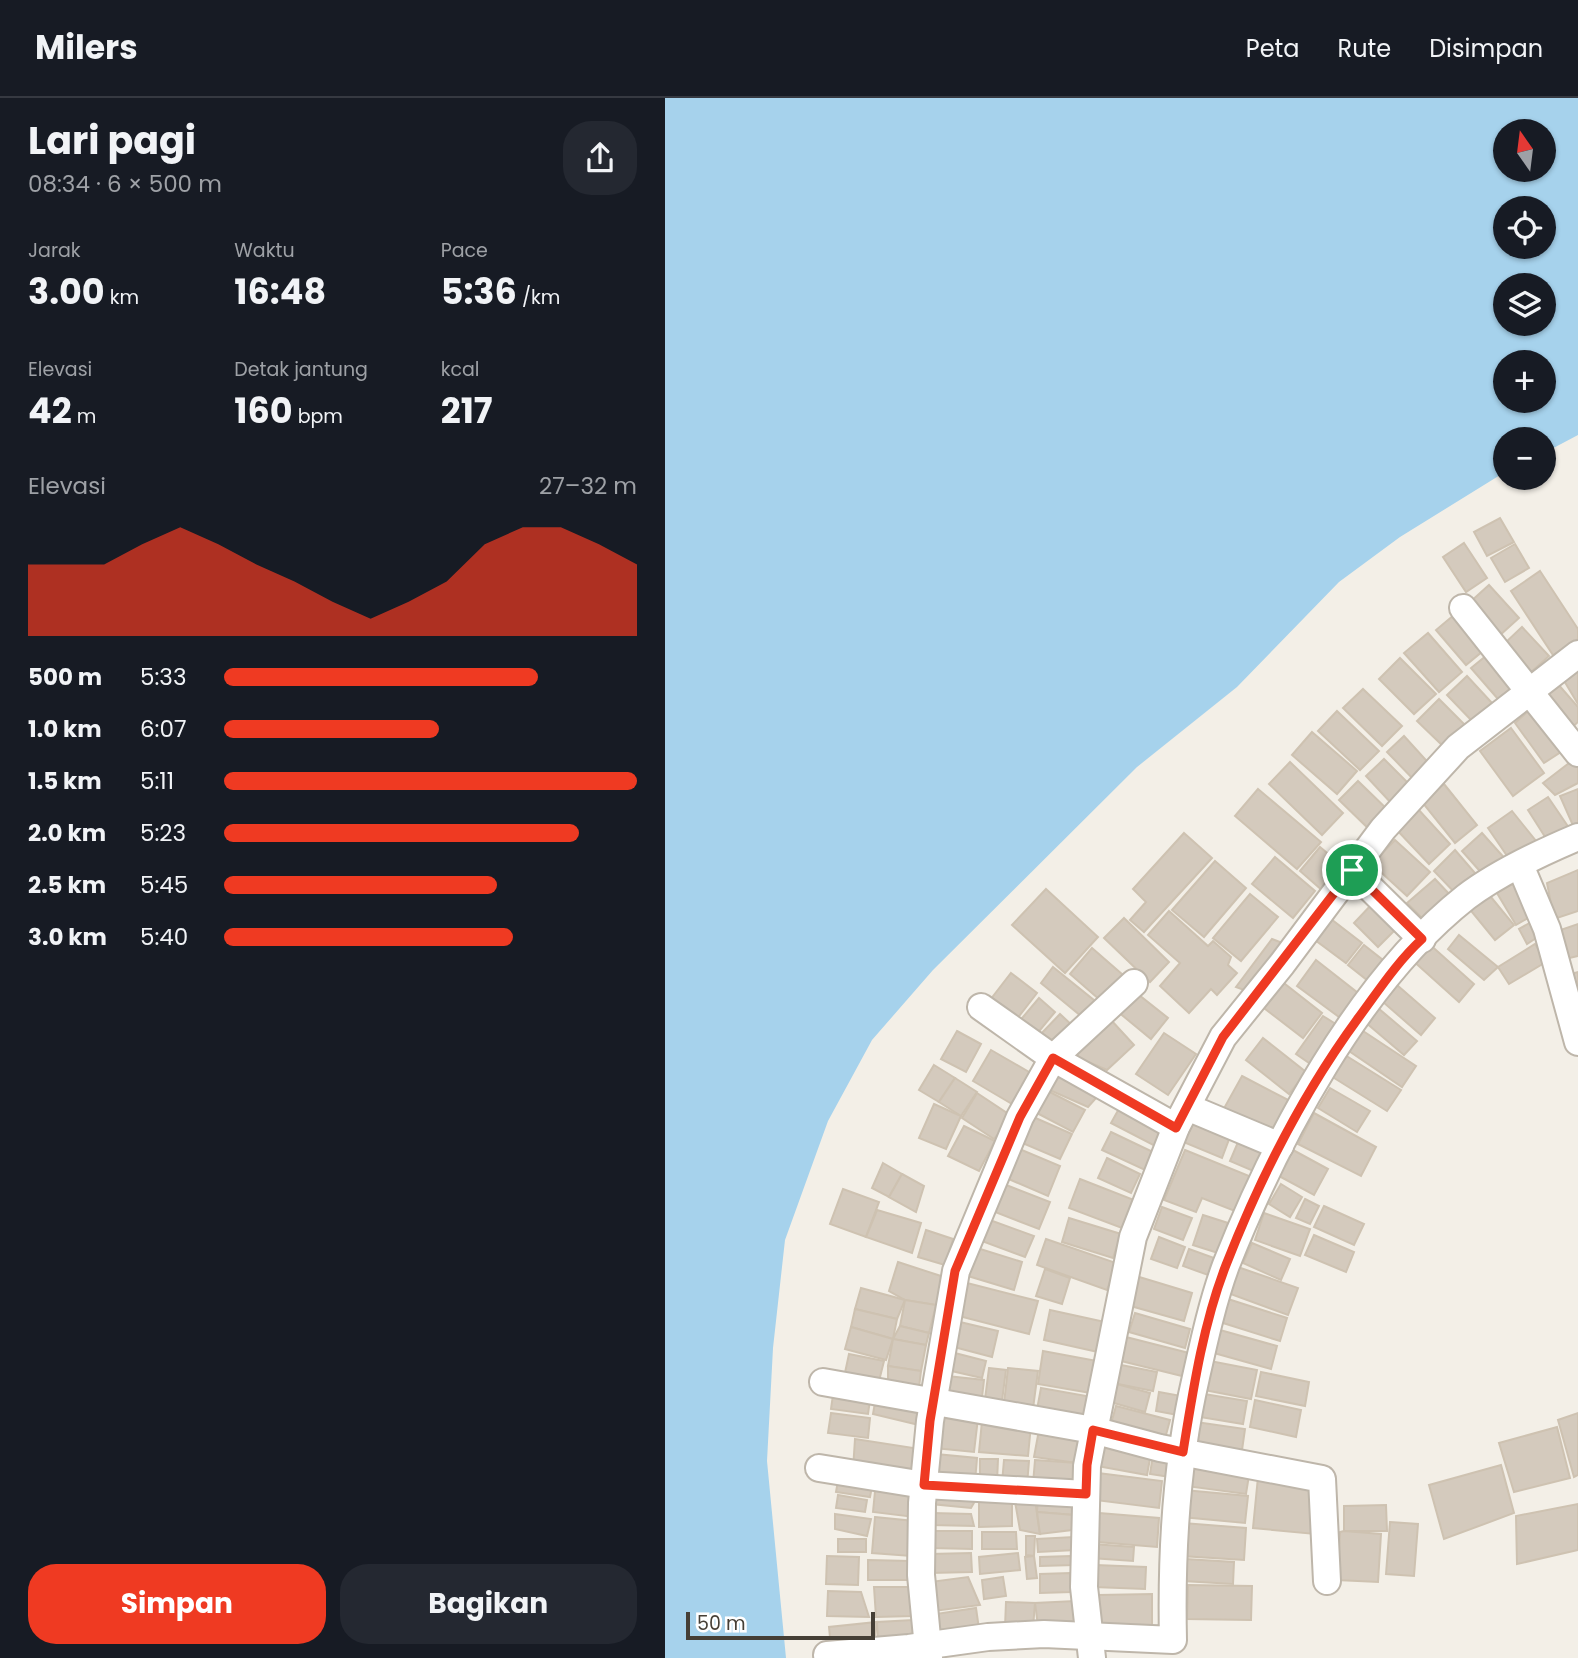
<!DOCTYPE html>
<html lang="id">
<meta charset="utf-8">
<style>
:root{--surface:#171b24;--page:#242831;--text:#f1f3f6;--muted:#9ea1a6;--line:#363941;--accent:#ef3a22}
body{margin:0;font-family:Poppins,sans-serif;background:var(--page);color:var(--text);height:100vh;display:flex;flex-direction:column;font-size:26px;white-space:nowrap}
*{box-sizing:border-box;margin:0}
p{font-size:23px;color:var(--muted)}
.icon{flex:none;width:38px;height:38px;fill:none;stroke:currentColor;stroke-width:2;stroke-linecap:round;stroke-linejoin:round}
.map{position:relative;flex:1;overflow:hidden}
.details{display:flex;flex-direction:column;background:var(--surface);width:665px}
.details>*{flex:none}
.needle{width:46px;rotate:346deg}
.fabs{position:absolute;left:828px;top:21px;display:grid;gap:14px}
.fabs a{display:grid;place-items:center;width:63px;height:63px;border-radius:50%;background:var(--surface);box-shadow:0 2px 5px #0004;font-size:35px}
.scale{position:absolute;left:21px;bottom:18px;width:189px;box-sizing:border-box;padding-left:7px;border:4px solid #453f36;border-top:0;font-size:19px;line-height:24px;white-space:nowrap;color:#453f36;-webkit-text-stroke:5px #fff;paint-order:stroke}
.pin{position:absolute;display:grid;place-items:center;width:60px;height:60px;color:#fff;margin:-30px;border:4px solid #fff;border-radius:50%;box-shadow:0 2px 7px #0007}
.round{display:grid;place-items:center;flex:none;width:74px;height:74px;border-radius:28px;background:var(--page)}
.overview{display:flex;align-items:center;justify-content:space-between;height:119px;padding:0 28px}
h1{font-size:38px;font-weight:700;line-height:52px}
.figures{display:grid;grid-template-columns:repeat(3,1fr);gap:10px;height:119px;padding:7px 28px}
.figures div{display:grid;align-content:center}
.figures b{font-size:35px;font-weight:700}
.figures small{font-size:19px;font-weight:400}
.figures p{font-size:19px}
.chart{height:196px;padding:14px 28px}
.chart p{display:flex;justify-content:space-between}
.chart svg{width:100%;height:126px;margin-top:7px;fill:var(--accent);opacity:.7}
.cta{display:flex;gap:14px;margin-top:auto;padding:14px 28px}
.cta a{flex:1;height:80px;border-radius:28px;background:var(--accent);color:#fff;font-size:28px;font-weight:700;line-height:80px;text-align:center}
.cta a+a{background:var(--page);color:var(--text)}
ul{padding:0 28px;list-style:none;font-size:23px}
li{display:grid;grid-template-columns:112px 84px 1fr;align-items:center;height:52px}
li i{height:18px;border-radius:9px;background:var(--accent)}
header{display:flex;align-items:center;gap:42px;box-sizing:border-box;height:98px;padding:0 35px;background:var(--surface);border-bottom:2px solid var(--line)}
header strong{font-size:33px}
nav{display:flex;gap:38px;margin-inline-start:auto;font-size:24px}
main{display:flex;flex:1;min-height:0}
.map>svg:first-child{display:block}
</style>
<header>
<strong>Milers</strong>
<nav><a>Peta</a><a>Rute</a><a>Disimpan</a></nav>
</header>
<main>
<section class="details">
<div class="overview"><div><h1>Lari pagi</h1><p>08:34 · 6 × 500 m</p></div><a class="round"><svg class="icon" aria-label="share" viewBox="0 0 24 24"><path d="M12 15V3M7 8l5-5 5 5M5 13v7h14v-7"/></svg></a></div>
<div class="figures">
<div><p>Jarak</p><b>3.00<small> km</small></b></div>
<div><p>Waktu</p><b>16:48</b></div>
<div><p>Pace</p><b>5:36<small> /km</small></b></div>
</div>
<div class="figures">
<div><p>Elevasi</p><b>42<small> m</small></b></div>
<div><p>Detak jantung</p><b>160<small> bpm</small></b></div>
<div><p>kcal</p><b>217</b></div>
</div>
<div class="chart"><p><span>Elevasi</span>27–32 m</p>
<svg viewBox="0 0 160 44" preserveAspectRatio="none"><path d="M0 44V19L10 19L20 19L30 12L40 6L50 12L60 19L70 25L80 32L90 38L100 32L110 25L120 12L130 6L140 6L150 12L160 19V44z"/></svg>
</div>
<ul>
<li><b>500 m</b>5:33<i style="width:76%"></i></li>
<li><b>1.0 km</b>6:07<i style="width:52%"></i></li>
<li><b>1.5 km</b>5:11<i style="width:100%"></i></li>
<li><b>2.0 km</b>5:23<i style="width:86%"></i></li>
<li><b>2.5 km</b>5:45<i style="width:66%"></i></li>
<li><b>3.0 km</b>5:40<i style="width:70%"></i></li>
</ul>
<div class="cta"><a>Simpan</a><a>Bagikan</a></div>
</section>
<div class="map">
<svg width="913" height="1560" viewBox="0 0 913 1560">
<rect width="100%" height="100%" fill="#f3efe7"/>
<path fill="#a6d2ec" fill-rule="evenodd" d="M0,0H913V337L879,355L878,341H840V374L735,439L674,484L572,589L472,669L268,872L207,942L163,1023L120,1142L108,1250L102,1363L121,1560H0ZM840,33H878V72H840ZM840,110H878V149H840ZM840,187H878V226H840ZM840,264H878V303H840Z"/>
<g fill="#d4cabd" stroke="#cec2b1" stroke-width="2">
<path d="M835,420L849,444L822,458L809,434Z"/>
<path d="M799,445L822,480L801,494L778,459Z"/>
<path d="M850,446L864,470L840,484L826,460Z"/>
<path d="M875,473L913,531V541L888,557L846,493Z"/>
<path d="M824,487L854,520L834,538L804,505Z"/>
<path d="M795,512L824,548L801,567L771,532Z"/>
<path d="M857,529L884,558L865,575L839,546Z"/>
<path d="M763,535L797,574L774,594L739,555Z"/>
<path d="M827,553L854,584L833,601L806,570Z"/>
<path d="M735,560L771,596L749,616L714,581Z"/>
<path d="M913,570V606L898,581Z"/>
<path d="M802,578L827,605L808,624L782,597Z"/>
<path d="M892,585L913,609V624L903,633L874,600Z"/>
<path d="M698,591L737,628L717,648L678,610Z"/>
<path d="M774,601L800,627L779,649L752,623Z"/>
<path d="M868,609L902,650L879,665L850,625Z"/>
<path d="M672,613L714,653L695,672L653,633Z"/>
<path d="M846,630L879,675L848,698L815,653Z"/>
<path d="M647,634L692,673L672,696L627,657Z"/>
<path d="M739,638L769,671L753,686L722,654Z"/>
<path d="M719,661L747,689L728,707L701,678Z"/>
<path d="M908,662L913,668V685L890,697L878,685Z"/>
<path d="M625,664L678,715L657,737L604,686Z"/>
<path d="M693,683L726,715L707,734L674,702Z"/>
<path d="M779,686L812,727L790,745L757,704Z"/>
<path d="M593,691L656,744L632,771L570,718Z"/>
<path d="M913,691V731L910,732L895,698Z"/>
<path d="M883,699L904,730L882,742L863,712Z"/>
<path d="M752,710L785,746L764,766L730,730Z"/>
<path d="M847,713L871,743L847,765L823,730Z"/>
<path d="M519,735L547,760L479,834L465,822L481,804L468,791Z"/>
<path d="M817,735L842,763L821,780L797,753Z"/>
<path d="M730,742L765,774L742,798L707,766Z"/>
<path d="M655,749L679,769L658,793L635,773Z"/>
<path d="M790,752L816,782L792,797L769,773Z"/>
<path d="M610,759L650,793L628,820L587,786Z"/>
<path d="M550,763L581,790L539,839L507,812Z"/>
<path d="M913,772V813L889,821L882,785Z"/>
<path d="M770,781L787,799L759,822L742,805Z"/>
<path d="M851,784L870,816L851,827L832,795Z"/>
<path d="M381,791L433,839L400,875L347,827Z"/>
<path d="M821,793L849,827L830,842L802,808Z"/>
<path d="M585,796L613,819L576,863L548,840Z"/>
<path d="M708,805L732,830L713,849L689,825Z"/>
<path d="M504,813L543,848L548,843L566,859L563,867L572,875L552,897L546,891L524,915L495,888L515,865L483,837Z"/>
<path d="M459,820L504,864L485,884L439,840Z"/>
<path d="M666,821L697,845L681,865L650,842Z"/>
<path d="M868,823L877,836L862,846L854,831Z"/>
<path d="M913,826V858L900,861L893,833Z"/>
<path d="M794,837L833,869L819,882L783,851Z"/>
<path d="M607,841L620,846L582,893L571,889Z"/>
<path d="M762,844L809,886L794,904L746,861Z"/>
<path d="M870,846L881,864L844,886L833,869Z"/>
<path d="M699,847L723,866L707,886L683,867Z"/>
<path d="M427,850L465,883L442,908L405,876Z"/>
<path d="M651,862L693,895L674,919L632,888Z"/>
<path d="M388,869L435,907L422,923L376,885Z"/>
<path d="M913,874V902L899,878Z"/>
<path d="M346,875L372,895L348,926L322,906Z"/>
<path d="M615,882L657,915L638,940L595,907Z"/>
<path d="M732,887L770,920L756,937L718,904Z"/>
<path d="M469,893L503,920L486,941L452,913Z"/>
<path d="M374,900L390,914L370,938L353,925Z"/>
<path d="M713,910L752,943L739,957L700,924Z"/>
<path d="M395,916L410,930L388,953L373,939Z"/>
<path d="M658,918L677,930L650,969L631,956Z"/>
<path d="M446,922L469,947L442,972L407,957Z"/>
<path d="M695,931L751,968L737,989L681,951Z"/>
<path d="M292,933L316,946L301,974L276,961Z"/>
<path d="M499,935L531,956L503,997L471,976Z"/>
<path d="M598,940L641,974L624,996L581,962Z"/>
<path d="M326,952L371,978L352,1009L308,983Z"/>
<path d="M680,957L736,992L722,1013L666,978Z"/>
<path d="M269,967L290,980L274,1004L254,992Z"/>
<path d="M389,969L439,991L423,1009L380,990Z"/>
<path d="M577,978L629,1005L610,1041L557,1014Z"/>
<path d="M290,980L312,994L296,1018L274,1004Z"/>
<path d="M665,990L705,1013L692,1034L653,1010Z"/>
<path d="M379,991L420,1012L408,1034L368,1013Z"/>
<path d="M312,995L348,1019L329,1041L297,1020Z"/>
<path d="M269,1006L296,1018L281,1051L254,1040Z"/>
<path d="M456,1007L504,1032L494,1050L446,1025Z"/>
<path d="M649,1015L711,1049L696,1078L633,1046Z"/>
<path d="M366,1018L407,1036L395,1061L355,1044Z"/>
<path d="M526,1020L566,1036L557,1060L516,1043Z"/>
<path d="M299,1028L330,1043L314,1073L283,1058Z"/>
<path d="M446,1034L488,1054L480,1072L437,1052Z"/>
<path d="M576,1037L605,1049L593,1075L565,1063Z"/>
<path d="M352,1050L395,1068L383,1098L339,1079Z"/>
<path d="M520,1052L589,1080L575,1115L537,1100L531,1114L499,1102Z"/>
<path d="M628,1052L663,1071L649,1097L614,1078Z"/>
<path d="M442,1060L475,1076L466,1095L433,1080Z"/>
<path d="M218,1065L237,1076L224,1099L207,1090Z"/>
<path d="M237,1076L259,1088L251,1114L224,1099Z"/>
<path d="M415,1081L469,1102L457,1130L404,1110Z"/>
<path d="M336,1085L385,1104L374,1131L325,1112Z"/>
<path d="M616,1086L637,1099L625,1119L604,1106Z"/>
<path d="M178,1091L214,1104L201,1139L165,1126Z"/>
<path d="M640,1101L654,1108L645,1126L631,1120Z"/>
<path d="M659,1108L699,1126L689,1147L649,1129Z"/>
<path d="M497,1109L527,1120L518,1142L489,1131Z"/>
<path d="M212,1112L256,1125L247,1155L201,1139Z"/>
<path d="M599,1115L645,1131L635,1158L590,1142Z"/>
<path d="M538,1117L563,1125L553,1155L528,1147Z"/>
<path d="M404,1120L456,1136L448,1160L397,1144Z"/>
<path d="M322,1121L369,1138L360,1159L314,1142Z"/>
<path d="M261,1132L288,1141L280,1167L253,1159Z"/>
<path d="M649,1137L689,1154L681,1174L640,1157Z"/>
<path d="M494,1139L520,1149L512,1170L486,1161Z"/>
<path d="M381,1141L451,1165L442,1192L372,1167Z"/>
<path d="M587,1145L625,1161L616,1182L578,1165Z"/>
<path d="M312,1150L357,1164L349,1192L303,1178Z"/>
<path d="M524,1151L552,1161L546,1178L518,1168Z"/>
<path d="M233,1164L279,1179L271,1207L240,1202L224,1193Z"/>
<path d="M570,1168L633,1190L623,1217L560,1194Z"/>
<path d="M380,1171L405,1180L397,1206L371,1198Z"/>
<path d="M471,1178L527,1195L519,1223L462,1207Z"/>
<path d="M302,1185L373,1203L364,1236L294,1218Z"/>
<path d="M196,1190L240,1202L232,1221L190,1211Z"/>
<path d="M563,1201L622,1220L615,1243L555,1224Z"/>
<path d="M240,1202L271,1207L264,1235L235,1228Z"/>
<path d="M190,1211L232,1221L228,1241L186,1229Z"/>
<path d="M385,1212L440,1224L433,1254L379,1242Z"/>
<path d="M470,1215L525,1231L520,1250L464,1234Z"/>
<path d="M295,1224L333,1233L327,1259L289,1249Z"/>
<path d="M235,1228L264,1235L261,1247L228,1241Z"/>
<path d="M186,1229L228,1241L221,1262L180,1251Z"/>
<path d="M555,1232L612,1248L606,1271L549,1255Z"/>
<path d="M461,1239L524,1255L517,1278L456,1263Z"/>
<path d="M228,1241L261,1247L256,1273L223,1268Z"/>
<path d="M378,1253L432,1263L426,1295L373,1286Z"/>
<path d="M286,1254L321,1263L317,1280L282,1272Z"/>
<path d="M184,1256L219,1263L212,1291L178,1284Z"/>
<path d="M545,1263L592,1272L586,1301L539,1292Z"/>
<path d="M451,1266L492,1274L488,1293L448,1285Z"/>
<path d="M223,1268L256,1273L253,1297L223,1291Z"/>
<path d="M324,1270L341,1272L336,1311L319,1309Z"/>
<path d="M343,1270L373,1273L367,1318L338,1314Z"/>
<path d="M596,1274L644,1284L640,1308L591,1298Z"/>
<path d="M282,1278L319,1282L316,1308L279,1304Z"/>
<path d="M448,1285L485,1295L480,1314L442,1303Z"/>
<path d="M169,1290L206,1295L203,1316L166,1311Z"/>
<path d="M376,1290L427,1299L422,1327L371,1317Z"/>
<path d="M494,1294L516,1298L513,1317L491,1313Z"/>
<path d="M533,1295L582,1303L578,1326L529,1318Z"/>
<path d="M211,1299L258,1310L254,1327L208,1316Z"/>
<path d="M590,1302L636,1312L631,1339L585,1329Z"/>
<path d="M451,1308L505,1322L498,1348L444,1333Z"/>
<path d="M166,1315L205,1320L203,1340L163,1335Z"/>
<path d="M913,1315V1377L909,1379L893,1322Z"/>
<path d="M274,1316L313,1320L309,1354L270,1350Z"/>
<path d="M317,1323L366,1327L363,1358L314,1354Z"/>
<path d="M531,1324L580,1331L577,1352L528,1345Z"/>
<path d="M892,1329L905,1380L849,1394L834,1345Z"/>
<path d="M374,1332L416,1339L412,1365L369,1359Z"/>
<path d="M190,1341L255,1351L251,1382L188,1372Z"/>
<path d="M437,1347L486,1355L482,1377L432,1368Z"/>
<path d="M271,1356L312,1360L310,1384L269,1381Z"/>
<path d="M488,1357L515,1360L512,1380L485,1376Z"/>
<path d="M315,1361H333L332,1384L315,1383Z"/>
<path d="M339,1362L364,1363L362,1387L337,1385Z"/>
<path d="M370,1362L412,1365L410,1389L368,1386Z"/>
<path d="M525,1362L585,1371L581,1396L521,1388Z"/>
<path d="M836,1367L849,1415L779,1441L764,1387Z"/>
<path d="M433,1375L497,1383L494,1410L430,1402Z"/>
<path d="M593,1379L655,1385L650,1436L588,1430Z"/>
<path d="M173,1383H208L205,1399L171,1394Z"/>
<path d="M211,1383L252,1387L249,1419L208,1414Z"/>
<path d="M268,1392L314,1396L306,1410L266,1406Z"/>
<path d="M519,1392L583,1398L580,1425L517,1419Z"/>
<path d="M369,1395L375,1436L355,1432L349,1398Z"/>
<path d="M314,1396H347V1428L314,1429Z"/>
<path d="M173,1397L202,1402L200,1414L171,1410Z"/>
<path d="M373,1399L411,1401L409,1417L372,1414Z"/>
<path d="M913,1406V1452L852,1466L851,1418Z"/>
<path d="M721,1407L722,1433H679V1408Z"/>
<path d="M372,1414L409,1417L407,1432L375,1436Z"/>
<path d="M267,1415L306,1416L309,1428L266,1427Z"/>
<path d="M434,1415L494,1420L492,1449L432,1444Z"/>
<path d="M170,1416L206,1421L202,1438L170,1431Z"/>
<path d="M210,1419L249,1423L246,1458L207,1455Z"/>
<path d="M725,1424L753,1426L749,1478L721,1476Z"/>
<path d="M518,1425L581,1430L579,1462L516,1458Z"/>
<path d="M266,1433H307V1451L266,1450Z"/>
<path d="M679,1433L716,1436L713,1484L672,1482L675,1434Z"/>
<path d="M317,1434H351L352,1451H317Z"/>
<path d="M361,1438H370L369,1458L361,1457Z"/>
<path d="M409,1439L410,1452L373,1454L372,1441Z"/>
<rect x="173" y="1441" width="28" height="13"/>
<path d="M427,1446L469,1449L468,1463L426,1460Z"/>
<path d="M306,1455L307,1474L265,1475V1456Z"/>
<path d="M353,1455L355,1472L315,1476L314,1459Z"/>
<path d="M162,1458L194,1459L193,1487L161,1486Z"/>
<path d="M369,1458L372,1480L362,1481L360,1459Z"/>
<path d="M406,1458L409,1467L375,1468V1459Z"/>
<path d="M520,1461L569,1464L568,1486L518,1483Z"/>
<path d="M203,1462L245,1463V1482H203Z"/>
<path d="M430,1467L481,1469L480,1491L429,1489Z"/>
<path d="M405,1475L406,1494L375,1495V1476Z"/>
<path d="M303,1479L315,1507L269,1513L265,1484Z"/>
<path d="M338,1479L341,1498L319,1501L317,1482Z"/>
<path d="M523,1487L587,1488L586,1522L522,1521Z"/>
<path d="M209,1489H246L248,1518L211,1519Z"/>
<path d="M163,1493L196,1494L204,1519L162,1518Z"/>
<path d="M487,1496V1532L434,1533V1497Z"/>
<path d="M410,1503V1528H373L370,1505Z"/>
<path d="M341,1504L370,1505L368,1530L340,1529Z"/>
<path d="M311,1510L315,1538L276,1545L271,1516Z"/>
<path d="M248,1522L249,1541L213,1543L212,1524Z"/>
<path d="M212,1524L209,1545L166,1550L164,1529Z"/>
</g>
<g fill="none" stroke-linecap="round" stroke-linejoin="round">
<defs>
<g id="minor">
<path d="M798,510L913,655"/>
<path d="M855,767L882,831L913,944"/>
<path d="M687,772L757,841"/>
<path d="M316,909L388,960L511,1029"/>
<path d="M522,1009L615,1048"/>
<path d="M158,1284L428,1332L495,1350L657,1381L662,1483"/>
<path d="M154,1370L259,1387L421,1396"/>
<path d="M162,1557L244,1550L323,1539L379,1536L508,1542C506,1454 511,1365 531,1279C539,1243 548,1202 561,1167C611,1041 693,884 801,799C834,774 875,755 913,739"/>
<path d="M264,1560L256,1477L257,1405L265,1323L291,1173L355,1019L388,960L469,885"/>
<path d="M427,1560L419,1489L422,1368L468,1139L511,1029L558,939L617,866L718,731L793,649L913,556"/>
</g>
</defs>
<use href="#minor" stroke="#beb6aa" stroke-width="30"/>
<use href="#minor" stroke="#fff" stroke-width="26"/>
</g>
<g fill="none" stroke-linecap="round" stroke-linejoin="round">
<defs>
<path id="route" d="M687,772L757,841C732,864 714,892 694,919C638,995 595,1080 561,1167C538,1226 528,1292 518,1354L428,1332L422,1367L421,1396L259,1387L265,1323L290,1173L355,1019L388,960L511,1030L558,939Z"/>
</defs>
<use href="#route" stroke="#fff" stroke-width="14"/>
<use href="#route" stroke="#ef3a22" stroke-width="9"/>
</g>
</svg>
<div class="fabs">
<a><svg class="needle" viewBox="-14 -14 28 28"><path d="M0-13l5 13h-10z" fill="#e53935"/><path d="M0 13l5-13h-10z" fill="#9ea1a6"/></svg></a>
<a><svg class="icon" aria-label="locate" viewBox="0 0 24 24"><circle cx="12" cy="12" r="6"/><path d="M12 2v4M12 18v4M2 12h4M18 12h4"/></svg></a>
<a><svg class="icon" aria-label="layers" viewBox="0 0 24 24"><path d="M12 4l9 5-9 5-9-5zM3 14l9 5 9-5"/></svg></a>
<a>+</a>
<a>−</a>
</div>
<div class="scale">50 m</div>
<div class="pin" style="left:687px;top:772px;background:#1e9e55"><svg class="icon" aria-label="arrive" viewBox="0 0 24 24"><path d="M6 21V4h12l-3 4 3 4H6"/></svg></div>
</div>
</main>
